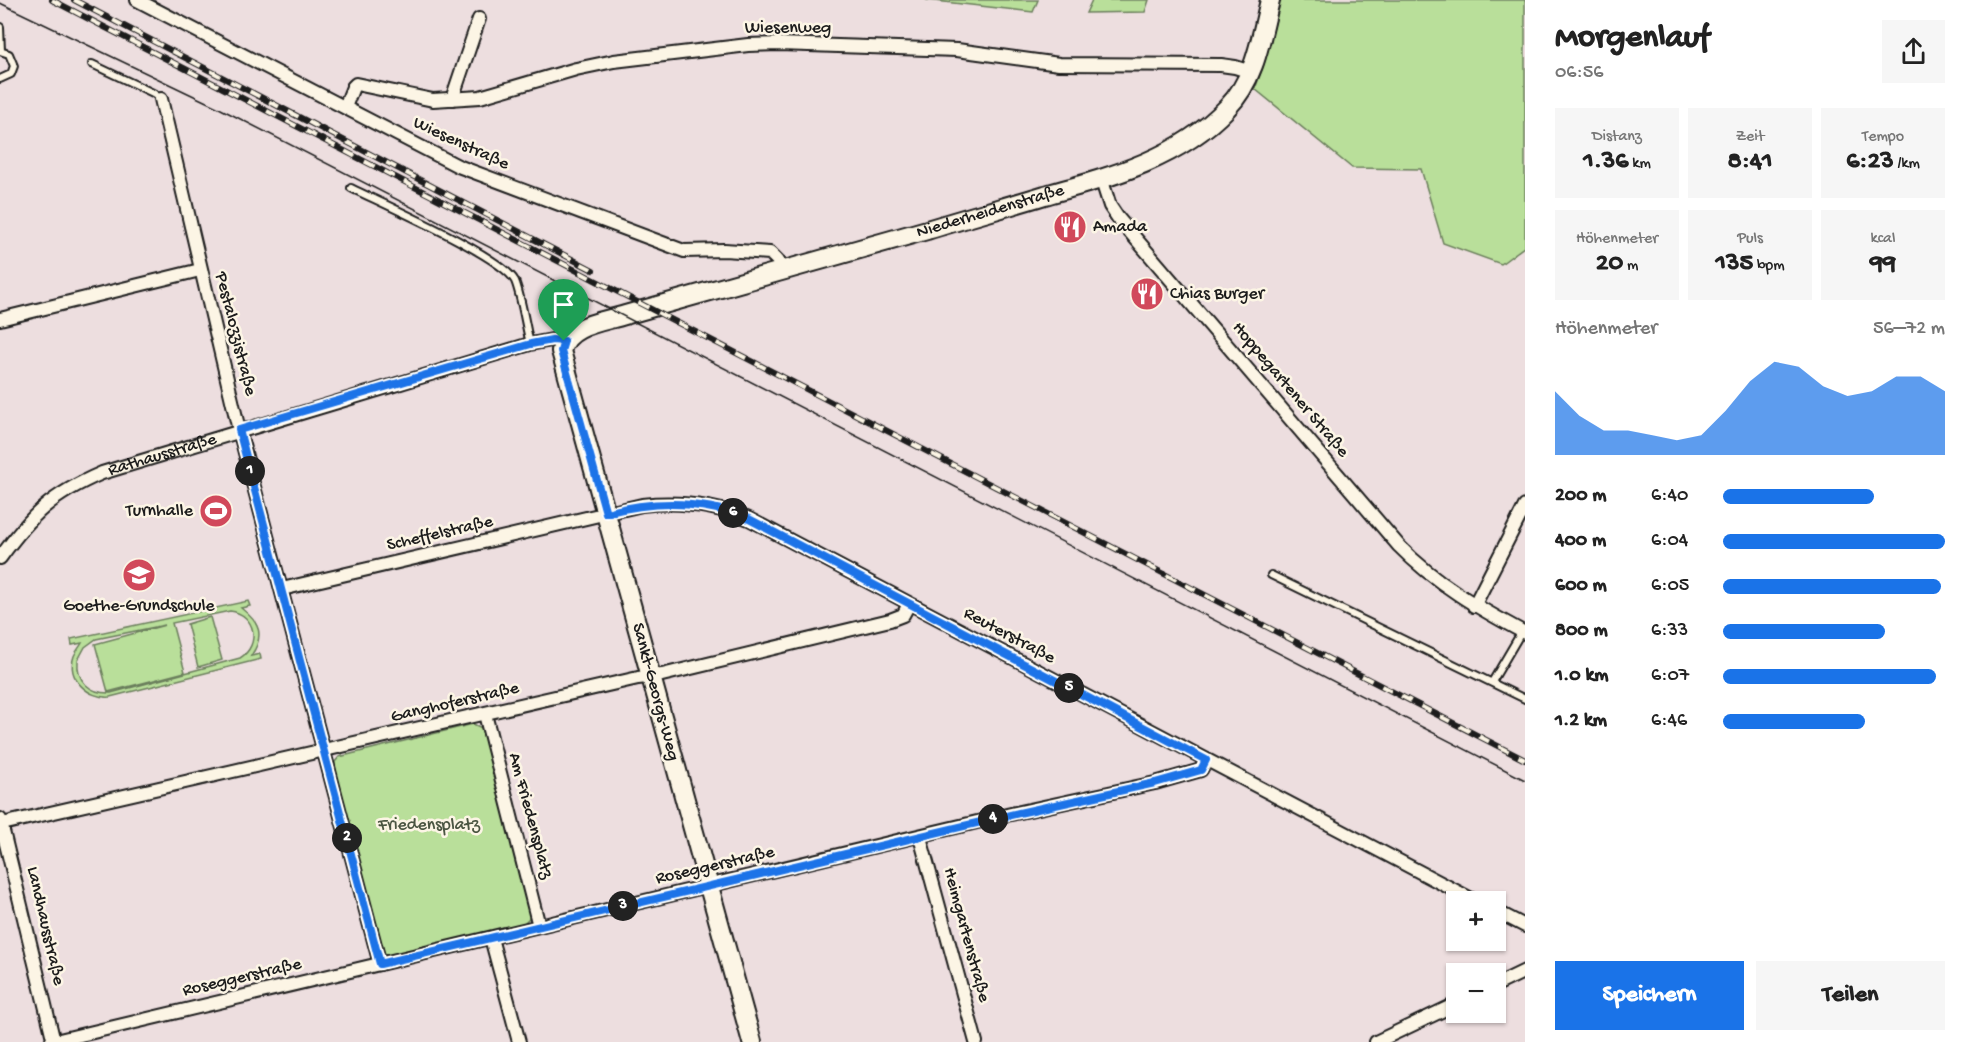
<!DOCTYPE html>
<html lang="de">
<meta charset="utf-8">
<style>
:root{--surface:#fff;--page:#f6f6f6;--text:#222;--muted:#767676;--accent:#1a73e8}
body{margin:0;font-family:"Gochi Hand",sans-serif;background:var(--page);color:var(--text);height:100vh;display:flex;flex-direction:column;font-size:22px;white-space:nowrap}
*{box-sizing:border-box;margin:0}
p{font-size:20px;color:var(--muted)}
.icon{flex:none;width:33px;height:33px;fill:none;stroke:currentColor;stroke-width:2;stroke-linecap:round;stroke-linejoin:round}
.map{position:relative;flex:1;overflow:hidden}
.panel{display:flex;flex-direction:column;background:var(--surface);width:450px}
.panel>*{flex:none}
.tools{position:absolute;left:1446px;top:891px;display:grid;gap:12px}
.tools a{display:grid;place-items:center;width:60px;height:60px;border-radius:0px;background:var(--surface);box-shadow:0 2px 4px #0004;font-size:30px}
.pin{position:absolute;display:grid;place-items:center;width:51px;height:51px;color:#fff;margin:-62px -26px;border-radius:50% 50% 50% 0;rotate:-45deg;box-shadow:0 0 6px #0007}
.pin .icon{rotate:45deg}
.km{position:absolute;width:30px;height:30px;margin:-15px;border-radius:50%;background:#222;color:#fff;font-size:16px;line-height:30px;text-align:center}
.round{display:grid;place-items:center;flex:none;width:63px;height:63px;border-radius:0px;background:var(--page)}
.head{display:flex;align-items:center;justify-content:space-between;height:102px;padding:0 30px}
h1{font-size:33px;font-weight:800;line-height:45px}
.stats{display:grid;grid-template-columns:repeat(3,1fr);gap:9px;height:102px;padding:6px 30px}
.stats div{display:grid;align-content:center;border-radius:0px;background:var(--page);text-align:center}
.stats b{font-size:26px;font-weight:800}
.stats small{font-size:16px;font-weight:400}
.stats p{font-size:16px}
.chart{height:168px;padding:12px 30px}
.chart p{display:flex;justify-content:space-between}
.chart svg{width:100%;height:108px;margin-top:6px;fill:var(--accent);opacity:.7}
.cta{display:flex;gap:12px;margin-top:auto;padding:12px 30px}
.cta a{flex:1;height:69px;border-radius:0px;background:var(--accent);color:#fff;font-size:24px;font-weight:800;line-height:69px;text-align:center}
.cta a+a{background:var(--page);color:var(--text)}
ul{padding:0 30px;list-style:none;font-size:20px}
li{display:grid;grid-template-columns:96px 72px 1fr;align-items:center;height:45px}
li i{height:15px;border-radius:8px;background:var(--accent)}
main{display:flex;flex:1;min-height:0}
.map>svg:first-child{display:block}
</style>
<main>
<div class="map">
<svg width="1525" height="1042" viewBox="0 0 1525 1042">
<rect width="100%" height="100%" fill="#eddedf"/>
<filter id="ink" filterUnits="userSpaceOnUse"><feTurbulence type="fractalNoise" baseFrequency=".0167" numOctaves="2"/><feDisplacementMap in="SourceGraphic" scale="12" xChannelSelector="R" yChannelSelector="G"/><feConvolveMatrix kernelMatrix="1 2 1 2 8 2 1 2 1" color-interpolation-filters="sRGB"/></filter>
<g filter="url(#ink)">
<g fill="#b9df9a" stroke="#6a7e5b" stroke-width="1.5" fill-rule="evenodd">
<path d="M926,0H1038L1033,12Z"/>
<path d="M1092,0H1149L1145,12L1086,13Z"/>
<path d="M1281,0H1525V246L1501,264L1443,243L1421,169L1352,168L1255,89L1265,61Z"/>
<path d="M248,601L250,606L241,608C260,623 265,635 251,656L260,654L261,659L110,697C89,699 66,679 74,656C76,651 80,647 82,643L72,645L71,639ZM230,611C256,614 261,645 240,658L111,693C90,694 76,681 78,660L85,647L96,639L165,625L95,644L108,692L185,672L172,623Z"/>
<path d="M210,617L222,660L198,667L187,624Z"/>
<path d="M473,724L482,728L485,736L531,913L530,917L520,927L383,957L336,773L335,762L339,757Z"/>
</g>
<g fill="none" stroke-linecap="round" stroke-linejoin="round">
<defs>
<g id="lane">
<path d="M0,27L1,51"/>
<path d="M0,51L9,54L14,66L11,74L0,79"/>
<path d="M92,64L153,93L161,99"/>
<path d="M351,188C381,203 502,256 515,281C521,295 526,328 530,344"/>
<path d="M1271,575L1525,699"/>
<path d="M1492,682L1522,631"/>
</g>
<g id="street">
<path d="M137,0L458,166L684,251L724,250L770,253L778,261L782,271"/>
<path d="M161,99L239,430L380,964"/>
<path d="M452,99L479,19"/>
<path d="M345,107L353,87L356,84L433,100L480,97L576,69L614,61L748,45L779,44L957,50L1059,64L1221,65L1235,67L1251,72"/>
<path d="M1101,178L1110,206L1118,218L1399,546C1435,583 1480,609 1525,633"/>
<path d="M0,319L200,270"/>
<path id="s1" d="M0,558C32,514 51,495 102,473L530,344L552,340L563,341"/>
<path d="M282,589L642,505C679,501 714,505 749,519L1477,902"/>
<path d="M1474,606L1525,506"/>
<path d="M485,714L539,926"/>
<path d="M0,819L54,1042"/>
<path d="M2,824L638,678L662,675L890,620L903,615L909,604"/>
<path d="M920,837L976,1042"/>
<path d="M1496,911L1525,926"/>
<path d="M491,938L519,1042"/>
<path d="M1496,985L1525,971"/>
<path d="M51,1042L1011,814L1155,783L1201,770L1206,760"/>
<path d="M1376,1042L1456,1004"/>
</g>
<g id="secondary">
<path id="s2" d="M752,1042L561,351C567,325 602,322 625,315C726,287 826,258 927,230C966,218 1006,207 1045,195C1110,177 1179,159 1227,108C1255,80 1261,38 1270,0"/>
</g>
</defs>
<use href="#lane" stroke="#1c1c1c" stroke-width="10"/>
<use href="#street" stroke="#1c1c1c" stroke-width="16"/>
<use href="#secondary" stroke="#1c1c1c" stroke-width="22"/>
<use href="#lane" stroke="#fcf5e5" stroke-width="6"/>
<use href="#street" stroke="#fcf5e5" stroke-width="12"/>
<use href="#secondary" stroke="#fcf5e5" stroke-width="18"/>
<path stroke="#1c1c1c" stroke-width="1.5" d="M0,3L217,107L1525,780"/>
<defs>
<g id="rail">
<path d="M52,0L1525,760"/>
<path d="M74,0L593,270"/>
</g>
</defs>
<use href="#rail" stroke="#1c1c1c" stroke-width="6"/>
<use href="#rail" stroke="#fcf5e5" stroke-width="4" stroke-dasharray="11" stroke-linecap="butt"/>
</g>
</g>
<g fill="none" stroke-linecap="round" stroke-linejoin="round" filter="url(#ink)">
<defs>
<path id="route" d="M552,340L564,341L561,351L606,513C655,500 702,500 749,519L1206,760L1201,770L1155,783L1019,813L380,964L239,430L531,344Z"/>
</defs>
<use href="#route" stroke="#fff" stroke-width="12"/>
<use href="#route" stroke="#1a73e8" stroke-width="8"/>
</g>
<defs>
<symbol id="restaurant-disc" viewBox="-11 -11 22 22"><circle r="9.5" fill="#d1495b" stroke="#fcf5e5"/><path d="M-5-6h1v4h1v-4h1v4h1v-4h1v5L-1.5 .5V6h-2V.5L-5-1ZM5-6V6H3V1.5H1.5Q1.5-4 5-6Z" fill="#fff"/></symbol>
<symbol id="stadium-disc" viewBox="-11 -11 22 22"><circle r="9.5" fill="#d1495b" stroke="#fcf5e5"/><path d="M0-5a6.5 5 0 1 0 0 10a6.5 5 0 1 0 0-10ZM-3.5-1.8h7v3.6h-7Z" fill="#fff"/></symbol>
<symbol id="school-disc" viewBox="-11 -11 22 22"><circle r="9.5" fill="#d1495b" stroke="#fcf5e5"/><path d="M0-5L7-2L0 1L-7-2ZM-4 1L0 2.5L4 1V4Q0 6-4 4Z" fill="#fff"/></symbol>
</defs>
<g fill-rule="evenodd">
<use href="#restaurant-disc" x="1051" y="208" width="38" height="38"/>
<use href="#restaurant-disc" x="1128" y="275" width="38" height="38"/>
<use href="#stadium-disc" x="197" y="492" width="38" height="38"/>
<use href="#school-disc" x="120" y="556" width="38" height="38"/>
</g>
<g text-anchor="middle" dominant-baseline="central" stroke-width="5" stroke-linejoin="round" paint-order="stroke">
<g font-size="18" fill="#1c1c1c" stroke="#fcf5e5">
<text x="788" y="28">Wiesenweg</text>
<text transform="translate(461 144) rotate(25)">Wiesenstraße</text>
<text stroke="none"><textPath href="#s2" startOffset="1174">Niederheidenstraße</textPath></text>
<text transform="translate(235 334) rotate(76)">Pestalozzistraße</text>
<text transform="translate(1290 390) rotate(50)">Hoppegartener Straße</text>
<text stroke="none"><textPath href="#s1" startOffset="198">Rathausstraße</textPath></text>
<text transform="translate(440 534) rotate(-13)">Scheffelstraße</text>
<text transform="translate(1009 636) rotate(28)">Reuterstraße</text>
<text transform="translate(655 692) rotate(75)">Sankt-Georgs-Weg</text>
<text transform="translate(455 703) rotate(-13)">Ganghoferstraße</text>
<text transform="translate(530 816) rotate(75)">Am Friedensplatz</text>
<text transform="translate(715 866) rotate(-13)">Roseggerstraße</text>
<text transform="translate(45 926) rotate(77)">Landhausstraße</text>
<text transform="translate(966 935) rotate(75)">Heimgartenstraße</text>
<text transform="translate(242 978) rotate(-13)">Roseggerstraße</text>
</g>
<g font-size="18" fill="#1c1c1c" stroke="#fcf5e5" text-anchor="start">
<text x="1093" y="227">Amada</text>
<text x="1170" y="294">Chias Burger</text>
<text x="193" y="511" text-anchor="end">Turnhalle</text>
<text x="139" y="606" text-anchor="middle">Goethe-Grundschule</text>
</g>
<g font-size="18" fill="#4b5642" stroke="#fcf5e5">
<text x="429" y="825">Friedensplatz</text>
</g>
</g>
</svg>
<div class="tools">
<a>+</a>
<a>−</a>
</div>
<div class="pin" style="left:564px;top:341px;background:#1e9e55"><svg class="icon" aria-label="arrive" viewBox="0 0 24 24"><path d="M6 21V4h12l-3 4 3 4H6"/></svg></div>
<b class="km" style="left:250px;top:471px">1</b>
<b class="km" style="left:347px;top:838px">2</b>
<b class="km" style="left:623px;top:906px">3</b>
<b class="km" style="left:993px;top:819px">4</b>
<b class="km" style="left:1069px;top:688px">5</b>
<b class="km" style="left:733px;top:513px">6</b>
</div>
<section class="panel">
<div class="head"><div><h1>Morgenlauf</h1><p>06:56</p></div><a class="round"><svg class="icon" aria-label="share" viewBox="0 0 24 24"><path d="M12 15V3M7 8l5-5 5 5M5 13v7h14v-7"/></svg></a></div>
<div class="stats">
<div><p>Distanz</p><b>1.36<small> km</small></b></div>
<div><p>Zeit</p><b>8:41</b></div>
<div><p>Tempo</p><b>6:23<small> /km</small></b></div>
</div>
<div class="stats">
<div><p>Höhenmeter</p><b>20<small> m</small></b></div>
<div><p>Puls</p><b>135<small> bpm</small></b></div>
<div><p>kcal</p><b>99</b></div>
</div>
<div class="chart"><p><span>Höhenmeter</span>56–72 m</p>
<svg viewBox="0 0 160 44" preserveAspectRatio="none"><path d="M0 44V18L10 28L20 34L30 34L40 36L50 38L60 36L70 26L80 14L90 6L100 8L110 16L120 20L130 18L140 12L150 12L160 18V44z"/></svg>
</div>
<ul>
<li><b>200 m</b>6:40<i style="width:68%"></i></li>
<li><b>400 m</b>6:04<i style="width:100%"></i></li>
<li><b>600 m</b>6:05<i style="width:98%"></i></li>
<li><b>800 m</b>6:33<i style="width:73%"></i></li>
<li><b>1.0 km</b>6:07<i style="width:96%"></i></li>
<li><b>1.2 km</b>6:46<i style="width:64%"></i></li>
</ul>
<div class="cta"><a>Speichern</a><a>Teilen</a></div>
</section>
</main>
